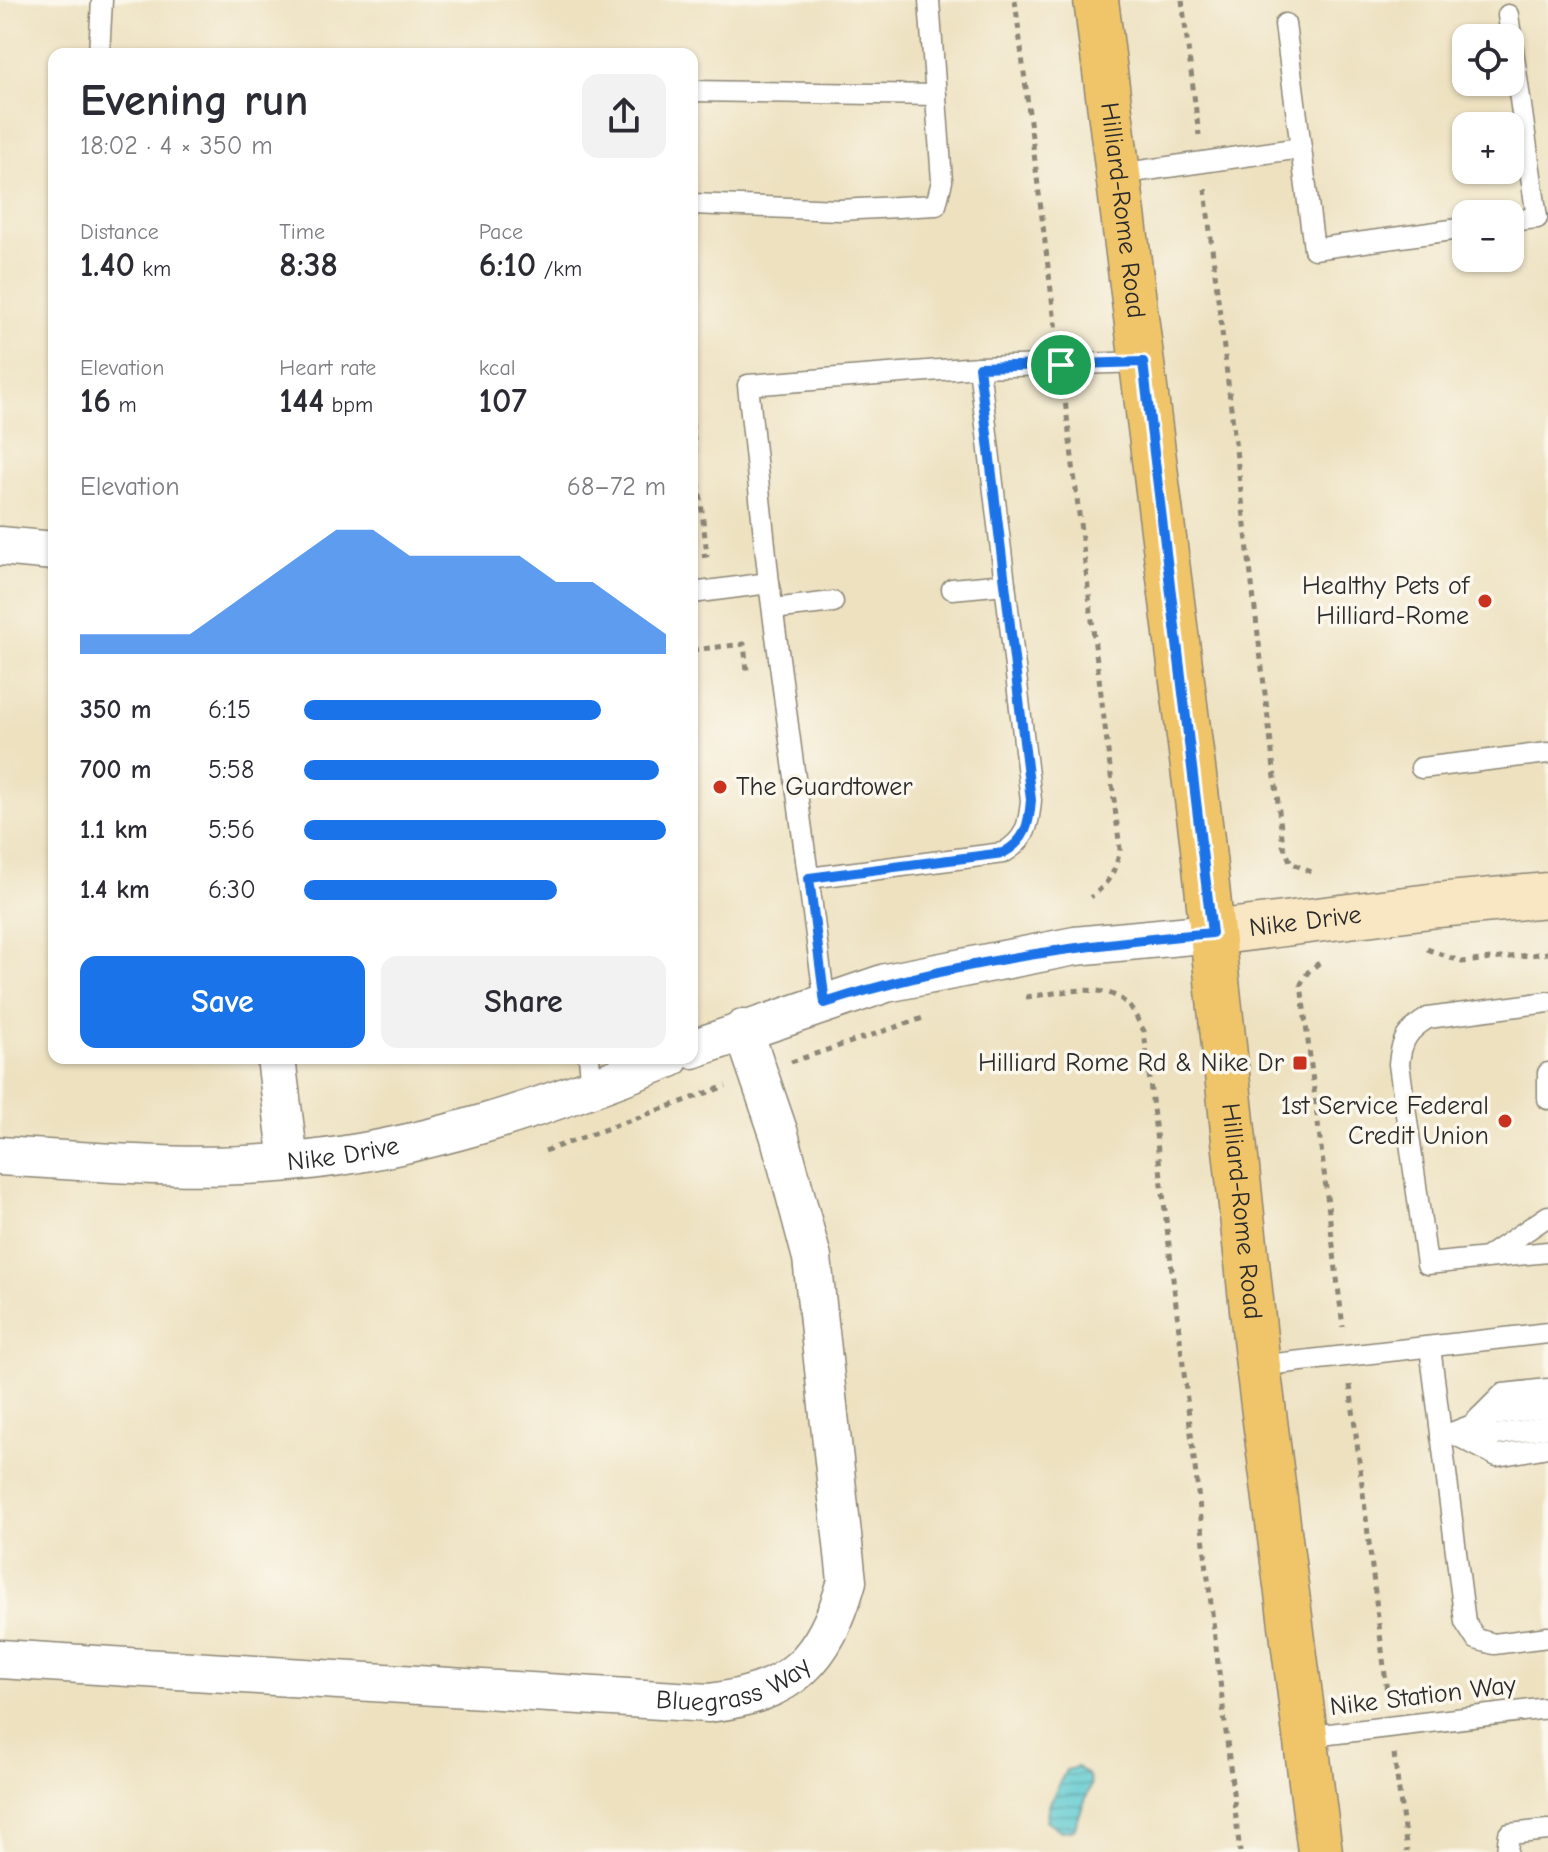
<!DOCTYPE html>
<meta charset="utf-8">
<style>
:root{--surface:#fff;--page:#f2f2f3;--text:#2b2b33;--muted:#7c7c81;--accent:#1a73e8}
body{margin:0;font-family:"Comic Neue",sans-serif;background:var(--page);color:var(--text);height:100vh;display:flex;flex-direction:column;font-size:30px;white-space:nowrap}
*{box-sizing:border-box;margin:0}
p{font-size:26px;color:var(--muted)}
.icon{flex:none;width:44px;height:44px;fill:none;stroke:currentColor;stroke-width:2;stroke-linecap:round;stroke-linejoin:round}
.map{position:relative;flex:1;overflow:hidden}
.panel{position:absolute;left:48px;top:48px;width:650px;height:1016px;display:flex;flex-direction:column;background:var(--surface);border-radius:16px;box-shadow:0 2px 6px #0004}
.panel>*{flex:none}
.fabs{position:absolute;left:1452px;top:24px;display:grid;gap:16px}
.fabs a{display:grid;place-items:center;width:72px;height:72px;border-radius:16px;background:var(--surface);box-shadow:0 2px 6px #0004;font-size:40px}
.pin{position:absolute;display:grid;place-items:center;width:68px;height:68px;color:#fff;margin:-34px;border:4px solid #fff;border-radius:50%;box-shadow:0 2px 8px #0007}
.round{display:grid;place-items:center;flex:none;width:84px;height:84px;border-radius:16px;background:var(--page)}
.head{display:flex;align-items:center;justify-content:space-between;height:136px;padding:0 32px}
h1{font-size:44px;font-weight:600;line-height:60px}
.figures{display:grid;grid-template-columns:repeat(3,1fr);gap:12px;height:136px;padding:8px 32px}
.figures div{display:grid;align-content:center}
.figures b{font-size:34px;font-weight:600}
.figures small{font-size:22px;font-weight:400}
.figures p{font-size:22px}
.chart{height:224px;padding:16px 32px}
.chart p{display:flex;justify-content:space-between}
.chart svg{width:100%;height:144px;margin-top:8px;fill:var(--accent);opacity:.7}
.primary-button{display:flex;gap:16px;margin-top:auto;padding:16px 32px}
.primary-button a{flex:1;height:92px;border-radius:16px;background:var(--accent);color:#fff;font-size:32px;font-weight:600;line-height:92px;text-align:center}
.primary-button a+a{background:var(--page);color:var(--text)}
ul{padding:0 32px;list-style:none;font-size:26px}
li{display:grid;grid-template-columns:128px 96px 1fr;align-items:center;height:60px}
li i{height:20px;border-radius:10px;background:var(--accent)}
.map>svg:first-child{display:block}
</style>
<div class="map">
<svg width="1548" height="1852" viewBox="0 0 1548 1852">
<defs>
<pattern id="water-rules" width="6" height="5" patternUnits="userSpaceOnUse" patternTransform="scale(2)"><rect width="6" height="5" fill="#5cc9d0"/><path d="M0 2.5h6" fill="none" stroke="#4ca3a9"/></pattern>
</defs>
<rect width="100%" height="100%" fill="#fbf7ec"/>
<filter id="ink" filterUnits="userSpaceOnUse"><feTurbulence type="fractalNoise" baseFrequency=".0125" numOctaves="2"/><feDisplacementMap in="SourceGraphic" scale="16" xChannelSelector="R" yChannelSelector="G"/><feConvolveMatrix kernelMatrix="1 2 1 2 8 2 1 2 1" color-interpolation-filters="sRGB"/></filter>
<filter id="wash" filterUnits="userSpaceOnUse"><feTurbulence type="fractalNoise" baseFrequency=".006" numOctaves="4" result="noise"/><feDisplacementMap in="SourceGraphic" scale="32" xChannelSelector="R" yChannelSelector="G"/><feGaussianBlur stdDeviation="1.8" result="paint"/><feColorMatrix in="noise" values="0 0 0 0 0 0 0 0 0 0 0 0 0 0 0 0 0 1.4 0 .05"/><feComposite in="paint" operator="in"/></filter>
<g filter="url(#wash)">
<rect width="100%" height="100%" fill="#ede1c0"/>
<path fill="url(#water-rules)" stroke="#447a7e" stroke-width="2" d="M1077,1767L1089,1776L1091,1785L1074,1829L1061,1831L1046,1820L1049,1805L1066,1770Z"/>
</g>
<g filter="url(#ink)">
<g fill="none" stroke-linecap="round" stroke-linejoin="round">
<defs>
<g id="lane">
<path d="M1508,15L1537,218L1510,221"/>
<path d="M1285,24L1314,249L1466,228"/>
<path d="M99,54L102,0"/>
<path d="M692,91L936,95"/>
<path d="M1119,174L1301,148"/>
<path d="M692,204L839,210L936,205L942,181L929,0"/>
<path d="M952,589L1005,584"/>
<path d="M692,593L769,583"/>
<path d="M773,609L833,602"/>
<path d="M1421,768L1548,753"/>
<path d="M809,878L1003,853C1026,840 1029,825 1031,800L979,367"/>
<path d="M1548,1002L1428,1018C1408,1030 1401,1040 1399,1064L1427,1264L1548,1252"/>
<path d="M825,1003L769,583L748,385L979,367L1143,362"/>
<path d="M589,1058L592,1086"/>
<path d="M1548,1073V1099"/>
<path d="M1489,1256L1548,1216"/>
<path d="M1430,1347L1465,1622L1476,1639L1494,1644L1548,1637"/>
<path d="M1258,1366L1548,1333"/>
<path d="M1480,1417L1548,1407"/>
<path d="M1462,1429L1496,1435L1548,1427"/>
<path d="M1452,1433L1497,1456L1548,1447"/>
<path d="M1441,1437L1472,1425L1503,1394L1548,1389"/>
<path d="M1304,1737L1548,1708"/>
<path d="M1507,1852L1509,1834L1548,1830"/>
</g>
<g id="street">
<path d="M0,546L54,551"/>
<path d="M692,1049L886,983L1075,946L1212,933"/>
<path d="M276,1058L289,1162"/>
<path id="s1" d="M0,1156C96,1162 195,1171 291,1162C422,1150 548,1106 670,1058"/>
<path id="s2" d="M0,1659L709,1703C792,1693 825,1660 847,1581L812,1258L779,1134L743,1029"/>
</g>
<g id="secondary">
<path id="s3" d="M1212,933L1438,905L1548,895"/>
</g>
<g id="primary">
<path id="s4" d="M1096,0L1202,839L1258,1366L1320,1852"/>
</g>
</defs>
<use href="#lane" stroke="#8c8676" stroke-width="23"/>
<use href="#street" stroke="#8c8676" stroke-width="41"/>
<use href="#secondary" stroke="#8c8676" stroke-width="47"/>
<use href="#primary" stroke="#8c8676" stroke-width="47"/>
<g stroke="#8c8676" stroke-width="5" stroke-dasharray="6 6" stroke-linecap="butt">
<path d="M1015,0L1057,339"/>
<path d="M1182,0L1199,135"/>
<path d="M1205,189L1283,845L1291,863L1311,872"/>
<path d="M1064,392L1120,849C1116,871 1109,883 1091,897"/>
<path d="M692,423L707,555L692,557"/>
<path d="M692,650L744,644L747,671"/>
<path d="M1427,949L1462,962L1548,953"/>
<path d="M1319,963L1308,972L1301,984L1343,1327"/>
<path d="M1026,997C1056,994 1103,980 1127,1004C1134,1011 1139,1023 1144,1031L1240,1852"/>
<path d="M791,1062L926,1017"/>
<path d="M545,1151L726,1086"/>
<path d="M1350,1385L1388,1700"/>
<path d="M1394,1754L1407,1852"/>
</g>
<use href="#lane" stroke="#fff" stroke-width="20"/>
<use href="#street" stroke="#fff" stroke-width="38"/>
<use href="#secondary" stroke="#f9e7c3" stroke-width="44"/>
<use href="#primary" stroke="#f0c469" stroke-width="44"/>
</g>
</g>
<g fill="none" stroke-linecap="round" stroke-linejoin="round" filter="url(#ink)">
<defs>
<path id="route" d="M1143,362L1212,933C1081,945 950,962 825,1003L809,878L1003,853C1026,840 1029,825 1031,800L979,367Z"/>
</defs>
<use href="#route" stroke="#fff" stroke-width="16"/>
<use href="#route" stroke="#1a73e8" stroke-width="10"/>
</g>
<g fill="#c8321e" stroke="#fbf7ec" stroke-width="3">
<circle cx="1485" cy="601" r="8"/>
<circle cx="720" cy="787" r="8"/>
<rect x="1292" y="1055" width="16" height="16" rx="4"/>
<circle cx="1505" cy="1121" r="8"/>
</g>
<g text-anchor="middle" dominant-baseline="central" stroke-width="7" stroke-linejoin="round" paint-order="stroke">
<g font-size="26" fill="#2b2b2b" stroke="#fbf7ec">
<text stroke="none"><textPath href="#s4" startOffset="212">Hilliard-Rome Road</textPath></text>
<text stroke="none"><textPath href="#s3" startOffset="94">Nike Drive</textPath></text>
<text stroke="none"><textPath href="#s1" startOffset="344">Nike Drive</textPath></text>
<text stroke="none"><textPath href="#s4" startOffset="1220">Hilliard-Rome Road</textPath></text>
<text stroke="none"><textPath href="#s2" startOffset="738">Bluegrass Way</textPath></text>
<text transform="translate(1423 1696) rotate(-7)">Nike Station Way</text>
</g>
<g font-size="26" fill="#2b2b2b" stroke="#fbf7ec" text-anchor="end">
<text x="1469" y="586">Healthy Pets of<tspan x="1469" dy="30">Hilliard-Rome</tspan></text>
<text x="736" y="787" text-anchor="start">The Guardtower</text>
<text x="1284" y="1063">Hilliard Rome Rd &amp; Nike Dr</text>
<text x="1489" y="1106">1st Service Federal<tspan x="1489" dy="30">Credit Union</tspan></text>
</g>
</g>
</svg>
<div class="fabs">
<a><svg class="icon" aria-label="locate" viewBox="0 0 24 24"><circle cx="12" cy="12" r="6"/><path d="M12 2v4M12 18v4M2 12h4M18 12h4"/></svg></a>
<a>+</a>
<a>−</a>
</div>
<div class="pin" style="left:1061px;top:365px;background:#1e9e55"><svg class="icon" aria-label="arrive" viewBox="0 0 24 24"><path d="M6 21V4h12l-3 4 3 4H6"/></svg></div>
<section class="panel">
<div class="head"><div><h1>Evening run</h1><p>18:02 · 4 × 350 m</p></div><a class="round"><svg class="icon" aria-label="share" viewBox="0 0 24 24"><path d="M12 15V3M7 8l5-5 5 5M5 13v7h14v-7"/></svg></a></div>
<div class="figures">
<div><p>Distance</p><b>1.40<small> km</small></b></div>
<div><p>Time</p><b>8:38</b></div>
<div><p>Pace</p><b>6:10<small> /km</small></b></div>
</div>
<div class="figures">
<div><p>Elevation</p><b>16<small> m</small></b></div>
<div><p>Heart rate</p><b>144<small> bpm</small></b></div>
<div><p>kcal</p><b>107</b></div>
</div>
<div class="chart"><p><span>Elevation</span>68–72 m</p>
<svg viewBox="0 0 160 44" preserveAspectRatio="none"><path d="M0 44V38L10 38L20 38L30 38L40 30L50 22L60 14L70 6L80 6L90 14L100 14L110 14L120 14L130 22L140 22L150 30L160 38V44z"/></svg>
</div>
<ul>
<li><b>350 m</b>6:15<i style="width:82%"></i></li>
<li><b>700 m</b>5:58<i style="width:98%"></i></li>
<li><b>1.1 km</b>5:56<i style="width:100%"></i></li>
<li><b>1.4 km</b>6:30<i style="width:70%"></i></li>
</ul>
<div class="primary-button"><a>Save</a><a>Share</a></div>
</section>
</div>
